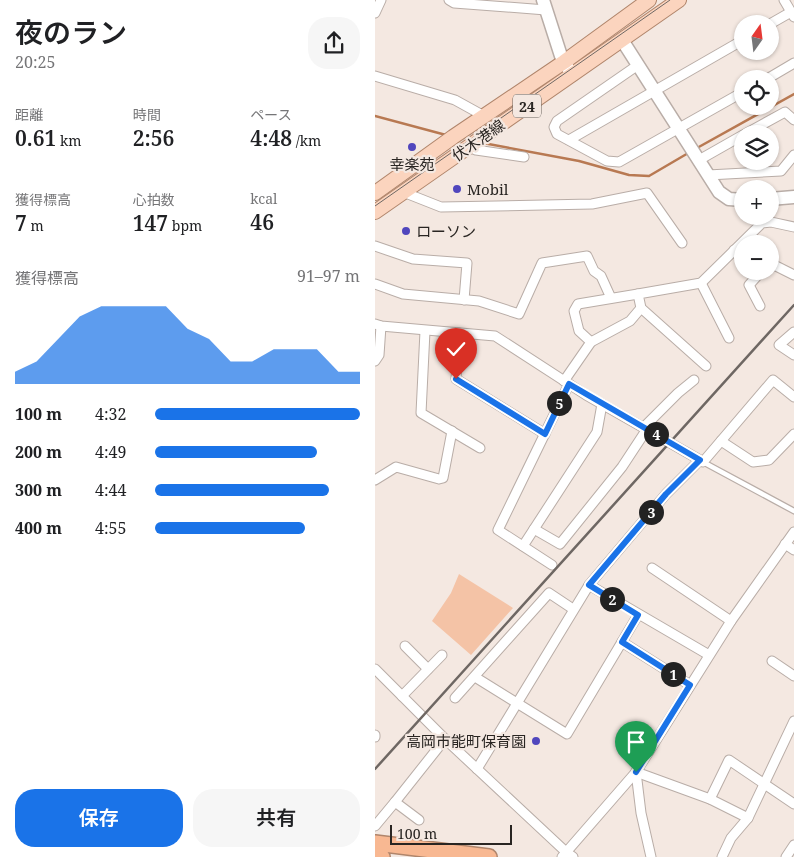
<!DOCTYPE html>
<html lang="ja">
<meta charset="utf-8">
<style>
:root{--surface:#fff;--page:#f6f6f6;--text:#202124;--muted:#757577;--accent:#1a73e8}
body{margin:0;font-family:"Noto Serif","Noto Sans JP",serif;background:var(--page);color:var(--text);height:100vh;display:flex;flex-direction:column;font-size:19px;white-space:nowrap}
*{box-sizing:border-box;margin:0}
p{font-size:16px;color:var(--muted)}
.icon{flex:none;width:28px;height:28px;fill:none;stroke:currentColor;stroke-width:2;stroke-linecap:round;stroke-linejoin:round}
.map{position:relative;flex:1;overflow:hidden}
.details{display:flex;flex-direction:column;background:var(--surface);width:375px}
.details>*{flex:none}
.needle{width:32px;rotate:14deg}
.controls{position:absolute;left:359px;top:15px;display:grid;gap:10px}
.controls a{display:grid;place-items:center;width:45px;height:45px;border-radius:50%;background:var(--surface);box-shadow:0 1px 4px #0004;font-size:25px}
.scale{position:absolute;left:15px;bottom:12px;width:122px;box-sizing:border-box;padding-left:5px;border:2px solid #292522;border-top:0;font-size:14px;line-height:18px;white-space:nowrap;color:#292522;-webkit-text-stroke:4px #f4e8e1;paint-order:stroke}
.pin{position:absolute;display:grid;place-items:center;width:42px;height:42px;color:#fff;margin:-51px -21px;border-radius:50% 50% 50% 0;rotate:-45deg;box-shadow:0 0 5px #0007}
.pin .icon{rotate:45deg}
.km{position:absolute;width:25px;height:25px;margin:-12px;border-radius:50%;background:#222;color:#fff;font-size:14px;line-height:25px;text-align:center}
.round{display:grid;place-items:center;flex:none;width:52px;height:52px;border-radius:20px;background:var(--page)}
.summary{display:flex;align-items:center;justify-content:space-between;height:85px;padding:0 15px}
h1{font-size:28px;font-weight:600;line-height:38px}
.figures{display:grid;grid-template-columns:repeat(3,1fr);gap:8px;height:85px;padding:5px 15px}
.figures div{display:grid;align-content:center}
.figures b{font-size:21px;font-weight:600}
.figures small{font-size:14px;font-weight:400}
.figures p{font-size:14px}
.chart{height:140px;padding:10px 15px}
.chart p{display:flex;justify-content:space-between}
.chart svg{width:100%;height:90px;margin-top:5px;fill:var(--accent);opacity:.7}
.action{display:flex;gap:10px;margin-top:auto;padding:10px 15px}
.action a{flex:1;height:58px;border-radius:20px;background:var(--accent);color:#fff;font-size:20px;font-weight:600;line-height:58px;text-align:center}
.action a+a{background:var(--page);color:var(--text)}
ul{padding:0 15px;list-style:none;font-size:16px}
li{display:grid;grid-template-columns:80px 60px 1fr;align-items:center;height:38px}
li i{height:12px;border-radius:6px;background:var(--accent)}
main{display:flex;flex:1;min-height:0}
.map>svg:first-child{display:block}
</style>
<main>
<section class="details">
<div class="summary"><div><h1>夜のラン</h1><p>20:25</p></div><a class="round"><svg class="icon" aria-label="share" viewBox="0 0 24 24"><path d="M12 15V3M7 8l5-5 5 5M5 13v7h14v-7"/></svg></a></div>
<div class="figures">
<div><p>距離</p><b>0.61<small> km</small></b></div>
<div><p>時間</p><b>2:56</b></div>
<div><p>ペース</p><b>4:48<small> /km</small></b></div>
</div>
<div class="figures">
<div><p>獲得標高</p><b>7<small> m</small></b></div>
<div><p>心拍数</p><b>147<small> bpm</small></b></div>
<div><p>kcal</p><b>46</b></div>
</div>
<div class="chart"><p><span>獲得標高</span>91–97 m</p>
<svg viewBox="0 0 160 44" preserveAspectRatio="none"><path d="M0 44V38L10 33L20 22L30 11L40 6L50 6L60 6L70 6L80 17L90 22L100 33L110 33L120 27L130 27L140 27L150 38L160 38V44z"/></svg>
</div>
<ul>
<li><b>100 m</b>4:32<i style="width:100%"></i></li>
<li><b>200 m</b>4:49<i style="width:79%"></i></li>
<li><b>300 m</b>4:44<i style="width:85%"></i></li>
<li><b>400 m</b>4:55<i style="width:73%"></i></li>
</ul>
<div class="action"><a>保存</a><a>共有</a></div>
</section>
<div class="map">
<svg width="419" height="857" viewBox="0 0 419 857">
<rect width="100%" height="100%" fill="#f4e8e1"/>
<path fill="#f4c3a6" d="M84,574L138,608L96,655L57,621L76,593Z"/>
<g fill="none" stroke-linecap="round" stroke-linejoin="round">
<g stroke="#b87952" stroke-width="2.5">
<path d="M0,116L71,135"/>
<path d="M108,143L204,161L254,175L274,176L315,152"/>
<path d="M322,148L419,94"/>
</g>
<defs>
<path id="lane" d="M328,462L419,511"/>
<g id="street">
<path d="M74,0L79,3L171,10"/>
<path d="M409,0L419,17"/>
<path d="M0,13L6,0"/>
<path d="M395,24L416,12"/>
<path d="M263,65L182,121L179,127L182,134L232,161L244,162L368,92"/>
<path d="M0,76L80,100L109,116"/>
<path d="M392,79L419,63"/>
<path d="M370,134L410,112L419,120"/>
<path d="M194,140L368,40"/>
<path d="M93,147L101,150L149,157"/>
<path d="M324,160L368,135"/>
<path d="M333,175L406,171L419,155"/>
<path d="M28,192L66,207L217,204L272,193L307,243"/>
<path d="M0,246L38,259L92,263L89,300"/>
<path d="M359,250L368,258"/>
<path d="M395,263L419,275"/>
<path d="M380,271L383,275L374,285L385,306"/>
<path d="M326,283L354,338"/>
<path d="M0,284L28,294L104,301L144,314L167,263L212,256L219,271L226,276L236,298"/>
<path d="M0,324L6,326L120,336L211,395L325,460L291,494L214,585L102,769"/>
<path d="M50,331L46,413L105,448"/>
<path d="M419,332L404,345L419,355"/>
<path d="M84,333L81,379L170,434"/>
<path d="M216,342L204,331L199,311L203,304L263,294"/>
<path d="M0,361L4,355L6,326"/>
<path d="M331,366L266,308L263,294L326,283L387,223L396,222L419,227"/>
<path d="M189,381L216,342L255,321L266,308"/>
<path d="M269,427L303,393L319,380"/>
<path d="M346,441L378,462L394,460L419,434"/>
<path d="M328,462L398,380L419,397"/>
<path d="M0,480L21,467L64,479L68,478L77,431"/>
<path d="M159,529L185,544L247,467L272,429"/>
<path d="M410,544L419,550"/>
<path d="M148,546L222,432L227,404"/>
<path d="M177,565L123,530L194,384"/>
<path d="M277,568L356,621"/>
<path d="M214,585L334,655"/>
<path d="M247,642L315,685"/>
<path d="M30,646L53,669"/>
<path d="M397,661L419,676"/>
<path d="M0,669L70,739L191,852L198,857"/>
<path d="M100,677L192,734L263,615"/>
<path d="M27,696L67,655"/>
<path d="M80,698L174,593L198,609"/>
<path d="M0,735V737"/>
<path d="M261,772L335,799L373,818"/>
<path d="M261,772L266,813L276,857"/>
<path d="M335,799L354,760L419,804"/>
<path d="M44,820L20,802L70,739"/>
<path d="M0,826L20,802"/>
<path d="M187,857L261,772L356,621L419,532"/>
<path d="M347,857L356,838L373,818L419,721"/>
<path d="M411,857L419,845"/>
</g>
<g id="secondary">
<path d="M168,0L186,56L197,75"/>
<path d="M247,40L344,192L354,199L368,200"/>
<path d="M395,199L419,197"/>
</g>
<g id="primary">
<path d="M0,193L78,137L189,62L274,0"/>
<path d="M0,212L304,0"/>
</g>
<g id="highway">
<path d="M0,843L114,857"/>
<path d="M0,856L7,857"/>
</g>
</defs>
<use href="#lane" stroke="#b9ada7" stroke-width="7"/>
<use href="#street" stroke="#b9ada7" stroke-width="11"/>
<use href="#secondary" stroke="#b9ada7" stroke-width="15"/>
<use href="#primary" stroke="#b0856b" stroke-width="16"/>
<use href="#highway" stroke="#b0856b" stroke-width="18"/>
<use href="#lane" stroke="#fff" stroke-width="4.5"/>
<use href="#street" stroke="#fff" stroke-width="9"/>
<use href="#secondary" stroke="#fff" stroke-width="12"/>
<use href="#primary" stroke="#fbd4be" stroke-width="14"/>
<use href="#highway" stroke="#f8b892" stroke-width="15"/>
<path stroke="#6e6763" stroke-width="1" d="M0,206L295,0"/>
<path stroke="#6e6763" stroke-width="2.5" d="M0,769L419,305"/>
</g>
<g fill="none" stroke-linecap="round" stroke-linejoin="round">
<defs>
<path id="route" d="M81,379L170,434L194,384L325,460L291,494L214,585L263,615L247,642L315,685L261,772"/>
</defs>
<use href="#route" stroke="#fff" stroke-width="10"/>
<use href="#route" stroke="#1a73e8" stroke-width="6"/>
</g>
<g fill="#5046bd" stroke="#f4e8e1" stroke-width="2">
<circle cx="37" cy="147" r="5"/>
<circle cx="82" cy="189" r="5"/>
<circle cx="31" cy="231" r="5"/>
<circle cx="161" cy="741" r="5"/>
</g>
<g text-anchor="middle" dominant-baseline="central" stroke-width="4.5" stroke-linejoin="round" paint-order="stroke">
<rect fill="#f4e8e1" stroke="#66605b" stroke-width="1" x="138" y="94.5" width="28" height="23" rx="4"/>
<g font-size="14" font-weight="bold" fill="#292522">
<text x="152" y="106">24</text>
</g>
<g font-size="15" fill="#292522" stroke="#f4e8e1">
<text transform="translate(103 140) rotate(-35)">伏木港線</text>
</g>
<g font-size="15" fill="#292522" stroke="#f4e8e1" text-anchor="start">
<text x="37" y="164" text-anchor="middle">幸楽苑</text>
<text x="92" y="189">Mobil</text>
<text x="41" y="231">ローソン</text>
<text x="151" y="741" text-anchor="end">高岡市能町保育園</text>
</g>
</g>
</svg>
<div class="controls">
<a><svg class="needle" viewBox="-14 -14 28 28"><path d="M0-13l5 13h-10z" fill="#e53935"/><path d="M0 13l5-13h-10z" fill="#757577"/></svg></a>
<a><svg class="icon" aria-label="locate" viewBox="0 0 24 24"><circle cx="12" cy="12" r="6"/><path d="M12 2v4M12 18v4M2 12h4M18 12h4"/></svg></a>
<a><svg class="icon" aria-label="layers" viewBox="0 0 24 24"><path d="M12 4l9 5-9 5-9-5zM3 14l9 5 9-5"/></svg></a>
<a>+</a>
<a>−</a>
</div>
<div class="scale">100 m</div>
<div class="pin" style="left:261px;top:772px;background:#1e9e55"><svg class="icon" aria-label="arrive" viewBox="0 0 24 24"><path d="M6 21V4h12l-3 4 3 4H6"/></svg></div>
<div class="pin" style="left:81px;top:379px;background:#d93025"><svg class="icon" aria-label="check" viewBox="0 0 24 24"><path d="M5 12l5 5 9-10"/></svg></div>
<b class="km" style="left:298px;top:674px">1</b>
<b class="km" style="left:237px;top:599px">2</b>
<b class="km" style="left:276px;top:512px">3</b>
<b class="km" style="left:281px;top:434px">4</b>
<b class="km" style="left:184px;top:403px">5</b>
</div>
</main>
